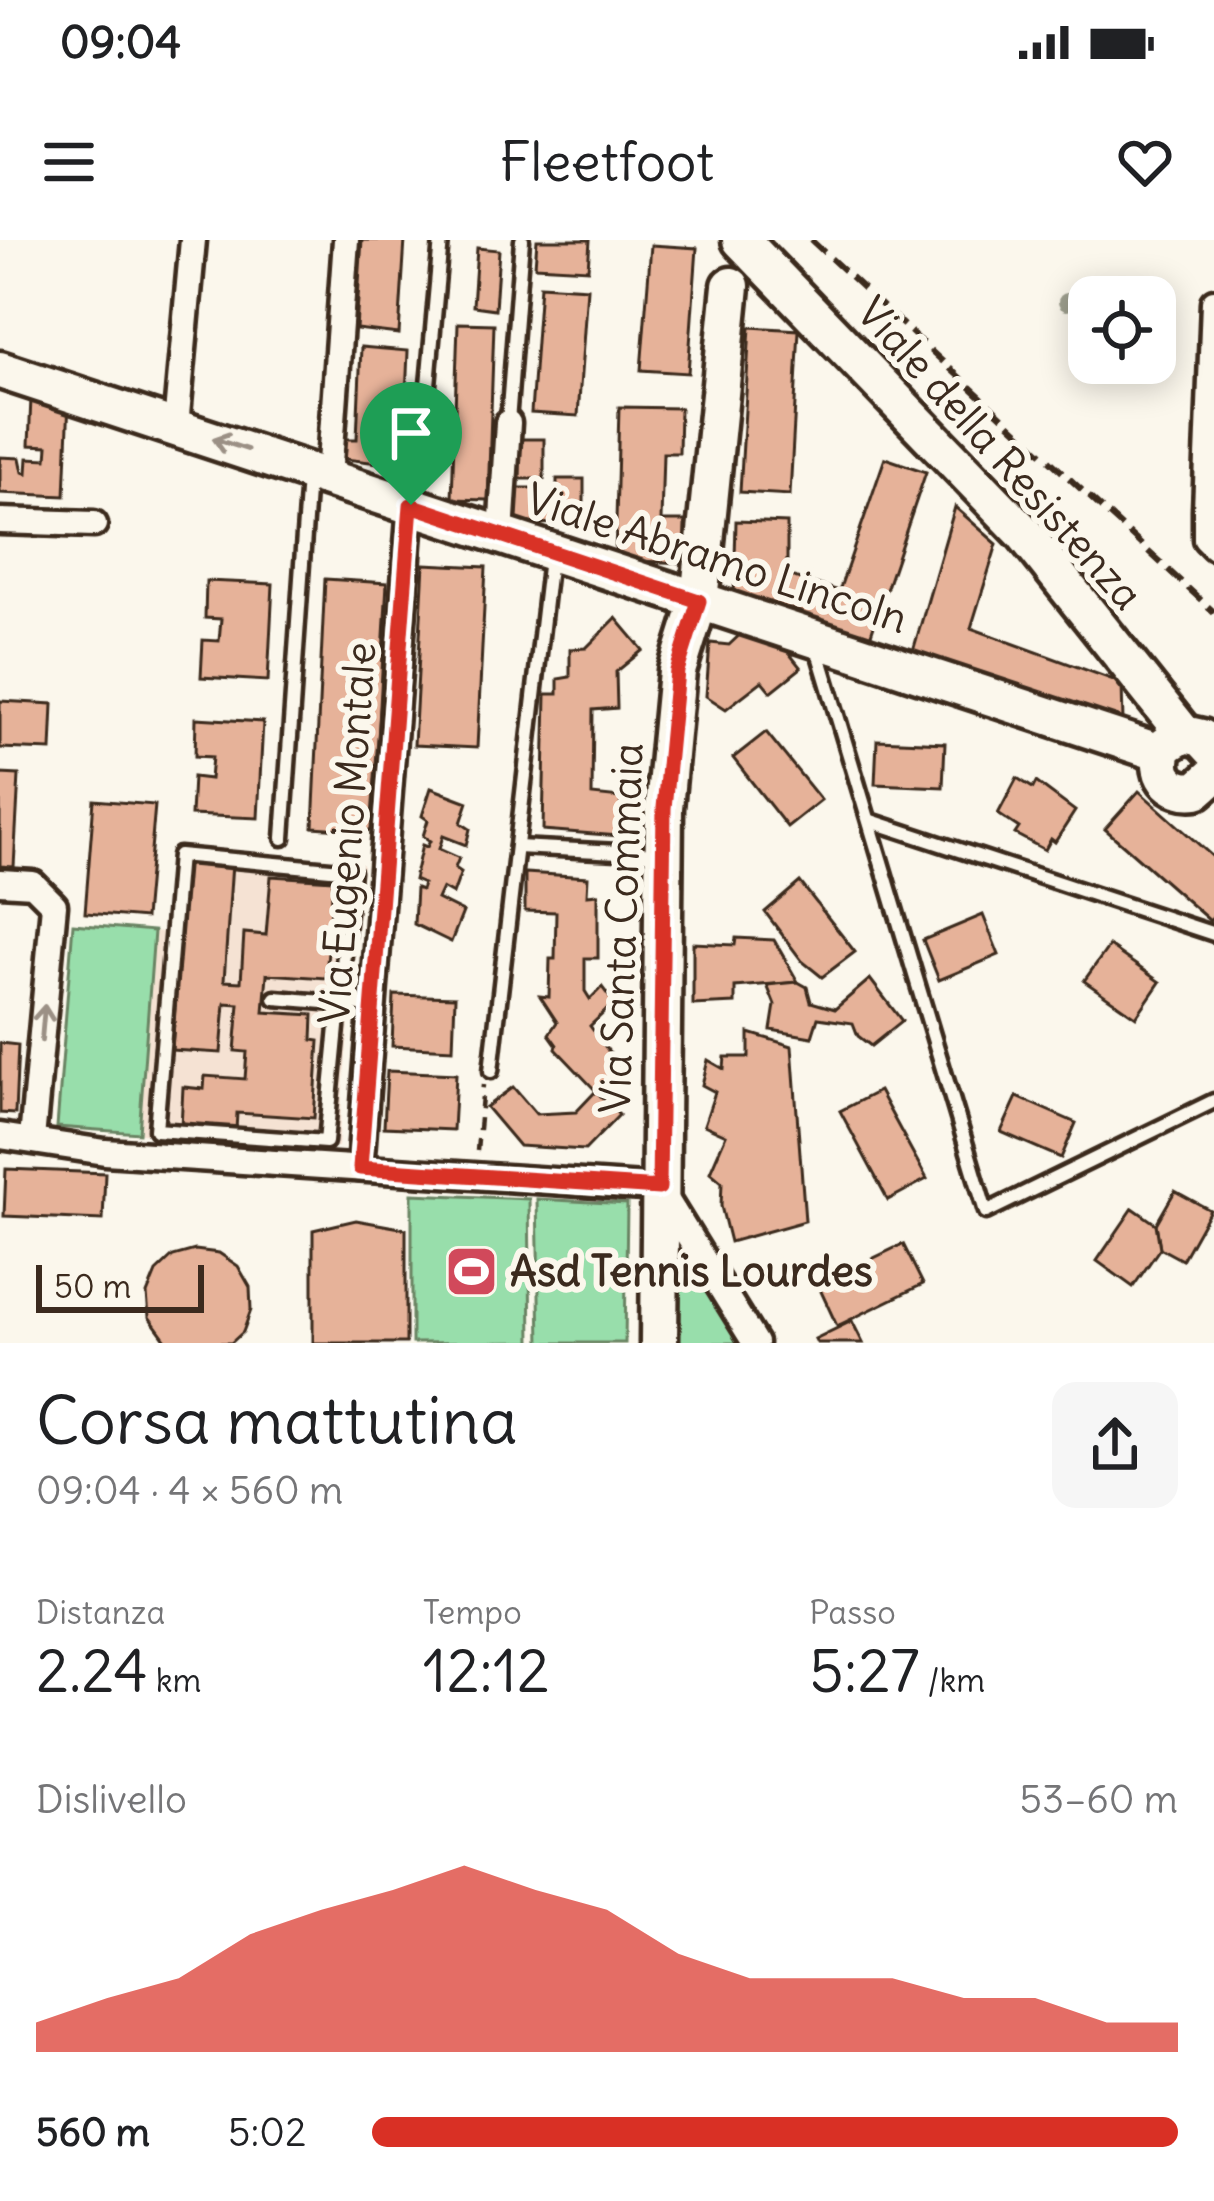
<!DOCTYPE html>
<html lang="it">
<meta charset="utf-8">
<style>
:root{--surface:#fff;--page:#f6f6f6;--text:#202124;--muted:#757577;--accent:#d93025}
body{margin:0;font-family:Delius,sans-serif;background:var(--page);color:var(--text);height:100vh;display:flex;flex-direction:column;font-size:45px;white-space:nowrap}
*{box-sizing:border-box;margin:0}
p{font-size:39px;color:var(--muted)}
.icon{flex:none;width:66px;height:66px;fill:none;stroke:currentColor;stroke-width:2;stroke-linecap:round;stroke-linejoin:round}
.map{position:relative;height:1103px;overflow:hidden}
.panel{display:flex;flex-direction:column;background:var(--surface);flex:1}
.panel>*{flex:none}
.fabs{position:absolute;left:1068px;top:36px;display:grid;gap:24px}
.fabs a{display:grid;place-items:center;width:108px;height:108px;border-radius:24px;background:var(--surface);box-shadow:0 6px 30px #0003;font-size:60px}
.scale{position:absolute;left:36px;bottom:30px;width:168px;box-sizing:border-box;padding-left:12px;border:6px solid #3b2a1e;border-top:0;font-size:33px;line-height:42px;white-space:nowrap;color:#3b2a1e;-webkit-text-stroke:9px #fbf7ec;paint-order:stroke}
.pin{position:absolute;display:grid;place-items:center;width:102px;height:102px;color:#fff;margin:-123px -51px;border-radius:50% 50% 50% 0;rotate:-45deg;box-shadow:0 0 12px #0007}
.pin .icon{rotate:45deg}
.round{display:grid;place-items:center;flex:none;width:126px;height:126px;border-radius:24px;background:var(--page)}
.head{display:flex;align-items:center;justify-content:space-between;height:204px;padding:0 36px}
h1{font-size:66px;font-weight:600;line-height:90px}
.figures{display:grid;grid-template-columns:repeat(3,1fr);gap:18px;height:204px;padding:12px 36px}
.figures div{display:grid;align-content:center}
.figures b{font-size:60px;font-weight:600}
.figures small{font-size:33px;font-weight:400}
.figures p{font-size:33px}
.chart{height:336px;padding:24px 36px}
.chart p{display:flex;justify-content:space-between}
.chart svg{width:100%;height:216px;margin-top:12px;fill:var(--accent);opacity:.7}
ul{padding:0 36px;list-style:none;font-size:39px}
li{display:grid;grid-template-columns:192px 144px 1fr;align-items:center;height:90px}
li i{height:30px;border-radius:15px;background:var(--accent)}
.status{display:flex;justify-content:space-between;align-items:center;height:84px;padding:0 60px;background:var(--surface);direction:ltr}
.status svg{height:33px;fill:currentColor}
header{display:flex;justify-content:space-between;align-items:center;height:156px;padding:0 36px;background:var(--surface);font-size:54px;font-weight:600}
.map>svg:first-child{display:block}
</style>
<div class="status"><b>09:04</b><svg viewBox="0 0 49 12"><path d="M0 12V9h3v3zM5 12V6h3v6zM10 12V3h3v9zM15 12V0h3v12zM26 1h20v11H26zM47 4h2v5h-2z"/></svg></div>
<header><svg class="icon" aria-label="menu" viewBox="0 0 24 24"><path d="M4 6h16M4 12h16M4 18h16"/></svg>Fleetfoot<svg class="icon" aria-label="heart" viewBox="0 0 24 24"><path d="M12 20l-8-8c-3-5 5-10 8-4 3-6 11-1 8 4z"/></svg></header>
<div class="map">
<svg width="1214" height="1103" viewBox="0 0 1214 1103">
<rect width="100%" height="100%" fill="#fbf7ec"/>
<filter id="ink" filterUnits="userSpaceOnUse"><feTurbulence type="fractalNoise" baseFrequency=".00833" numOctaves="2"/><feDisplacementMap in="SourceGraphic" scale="24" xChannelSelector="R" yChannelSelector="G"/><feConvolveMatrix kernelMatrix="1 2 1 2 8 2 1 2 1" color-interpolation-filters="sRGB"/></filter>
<g filter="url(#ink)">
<path fill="#f5e2d3" d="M170,610L363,624L338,907L57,887L73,684L163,692Z"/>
<g fill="#98deab" stroke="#6a8464" stroke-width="3">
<path d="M73,684L154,691L139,893L57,887Z"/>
<path d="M412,954L529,959L531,1102L412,1103Z"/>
<path d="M537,959L627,964L625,1103H540Z"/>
<path d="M679,1020L693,1025L741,1103H672L674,1021Z"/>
</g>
<g fill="#e6b299" stroke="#3b2a1e" stroke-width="3">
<path d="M362,0H405L399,94L356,89Z"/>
<path d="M537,0H590L588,29L535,26Z"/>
<path d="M651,5L697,8L688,133L641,130Z"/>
<path d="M477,8L499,10L495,69L473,66Z"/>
<path d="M540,45L587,48L578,176L531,173Z"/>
<path d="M1107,51L1173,54L1169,132L1103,129L1104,123H1155V57H1107Z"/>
<path d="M458,83L494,84L488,260L452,259Z"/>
<path d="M750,87L799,90L790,255L740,252Z"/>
<path d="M361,107L408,111L403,226L345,219V199H357Z"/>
<path d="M31,158L69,160L65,256L0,253V217L20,218L23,232L27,233L28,218L47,219L48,206L29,205Z"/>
<path d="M619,167L680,168L679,213H663L661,281H685V323L615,320Z"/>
<rect x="520" y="199" width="24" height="40"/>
<path d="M885,218L926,232L868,403L734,358L736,281L787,283V335L839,351Z"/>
<path d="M557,239H584V283L515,284L514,248H538L539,264H557Z"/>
<path d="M955,267L997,304L971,388L1122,443L1123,482L913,411Z"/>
<path d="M424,324L486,327L477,508L414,505Z"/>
<path d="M325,339L387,343L373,591L313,587Z"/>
<path d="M206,341L273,344L268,441L201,437L203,400L219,401L221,379L205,378Z"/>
<path d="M616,378L643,410L616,432L617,468L593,470L592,555L621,558L619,596L543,590L546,454H558V439L570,437V409L586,408Z"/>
<path d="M746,389L798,407L789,413L801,428L771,452L762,441L726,469L706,456L710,403L729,405Z"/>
<path d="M0,461L53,464L51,510L0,508Z"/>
<path d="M196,478L263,482L258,578L191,575L193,537L210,539L212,517L195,516Z"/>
<path d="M766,492L821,560L787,587L733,518Z"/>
<path d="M877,500L945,503L943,547L875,544Z"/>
<path d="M0,534L19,535L14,627L0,626Z"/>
<path d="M1017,538L1033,548L1036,542L1075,571L1055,602L1051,599L1045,610L1015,594L1019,588L998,574Z"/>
<path d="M431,548L468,562L461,583L470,589L466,605L443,596L439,609L459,618L455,628L461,632L453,654L442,648L437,659L463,672L451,702L414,684L416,648L421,650L423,644L414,640L422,605L427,607L430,601L423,596L428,580L422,576Z"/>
<path d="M1139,551L1214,618V676L1210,681L1105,589Z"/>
<path d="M94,560L155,565L145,678L85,673Z"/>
<path d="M185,620L232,623L224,741L241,742L244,693L266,695L271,636L333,640L326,738L267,734L264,772L313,775L312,800L319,801L314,878L237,873L236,890L181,887L183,847L204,849L205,836L245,839L247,812L235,811L239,764L225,763L221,813L172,810Z"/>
<path d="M525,633L588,637L587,655L598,654V718H585V751L590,759L602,747L614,763L590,786L621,828L596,851L556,809L557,805L549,794L557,782L540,756L549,757L550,719H555L556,672L525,671Z"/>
<path d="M800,642L855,712L822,737L802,721L765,672Z"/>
<path d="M983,675L999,715L939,740L923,700Z"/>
<path d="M736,698L774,700L798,742L735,747V763L693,765V703L735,705Z"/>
<path d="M1109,706L1160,742L1136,777L1084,741Z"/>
<path d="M870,739L902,781L871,806L858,796L853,783L818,778L812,797L771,790L775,765L767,745L798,742L807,747L811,762L835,769Z"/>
<path d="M394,755L455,757L453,809L392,806Z"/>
<path d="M749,793L792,806L805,981L730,1002L721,966L722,942L710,932L726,895L704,885L715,852L702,845L708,820L724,829L725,817H749Z"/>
<path d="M0,803L18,805L15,874L0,873Z"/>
<path d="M387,831L456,834L453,890L384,887Z"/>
<path d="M513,847L536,874L576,872L596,851L619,875L585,910L519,906L486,867Z"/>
<path d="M879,851L927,939L888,960L840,871Z"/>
<path d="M1017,857L1076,883L1061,918L1001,892Z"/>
<path d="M6,929L105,933L103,980L4,976Z"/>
<path d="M1175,951L1210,970L1182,1020L1160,1008L1156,984Z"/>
<path d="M1133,968L1156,984L1160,1008L1133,1047L1097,1021Z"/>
<path d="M356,980L406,989V1103H313V990Z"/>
<path d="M903,1004L923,1044L837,1086L818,1045Z"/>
<path d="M195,1010L219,1013L238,1026L250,1047L251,1070L243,1092L231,1103H168L149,1077L147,1054L156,1032L173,1016Z"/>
<path d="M852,1081L863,1103H817L815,1099Z"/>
</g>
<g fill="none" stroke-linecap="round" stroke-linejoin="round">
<defs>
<g id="lane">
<path d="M508,182L522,0"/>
<path d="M412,264L428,145L441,0"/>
<path d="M816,405L986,972L1214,861"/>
<path d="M871,581L1214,694"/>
<path d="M283,598L308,237"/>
<path d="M517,607L659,614"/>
<path d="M179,615L352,631L326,902L156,890Z"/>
<path d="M275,758L373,766"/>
<path d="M491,831L550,318"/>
</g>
<g id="street">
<path d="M1214,62L1206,270V299L1214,307"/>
<path d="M176,186L193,0"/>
<path d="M329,237L346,0"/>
<path d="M0,281L94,284"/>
<path d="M501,294L508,183"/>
<path d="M0,642L33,644L54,665L32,899"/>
<path d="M0,896L105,912L659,948L755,1103"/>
<path d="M360,928L411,265"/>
</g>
<g id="secondary">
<path d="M741,0L1024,293L1184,494"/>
<path d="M0,130L1161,513"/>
<path d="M1214,511L1202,498L1184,494L1165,506C1153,533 1169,554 1197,550L1214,535"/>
<path d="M659,1103L664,568L677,431L699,361L731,46"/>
</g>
</defs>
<use href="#lane" stroke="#3b2a1e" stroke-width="21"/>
<use href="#street" stroke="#3b2a1e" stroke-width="33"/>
<use href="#secondary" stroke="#3b2a1e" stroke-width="45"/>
<path stroke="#3b2a1e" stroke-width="4.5" stroke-dasharray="12 9" stroke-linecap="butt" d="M477,911L483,845"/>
<use href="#lane" stroke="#fbf7ec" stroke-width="12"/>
<use href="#street" stroke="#fbf7ec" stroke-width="24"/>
<use href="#secondary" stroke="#fbf7ec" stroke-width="36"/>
<path stroke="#3b2a1e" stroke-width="6" stroke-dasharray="18 9" stroke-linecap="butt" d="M811,0L1214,372"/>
</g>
<circle fill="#9e9f8e" cx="1067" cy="62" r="9"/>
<defs><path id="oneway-shaft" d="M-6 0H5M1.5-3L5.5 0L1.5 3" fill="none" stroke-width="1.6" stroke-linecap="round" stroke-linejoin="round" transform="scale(3)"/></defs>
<g stroke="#9b9085">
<use href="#oneway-shaft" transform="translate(230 204) rotate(-162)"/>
<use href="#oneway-shaft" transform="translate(43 783) rotate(-85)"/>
</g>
</g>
<g fill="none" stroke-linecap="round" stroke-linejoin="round" filter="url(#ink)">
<defs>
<path id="route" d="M411,265L699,361L677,431L664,568L659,948L360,928Z"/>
</defs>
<use href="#route" stroke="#fff" stroke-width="24"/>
<use href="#route" stroke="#d93025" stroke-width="15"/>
</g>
<defs>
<symbol id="stadium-square" viewBox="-11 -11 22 22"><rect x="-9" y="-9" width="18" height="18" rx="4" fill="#d1495b" stroke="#fbf7ec"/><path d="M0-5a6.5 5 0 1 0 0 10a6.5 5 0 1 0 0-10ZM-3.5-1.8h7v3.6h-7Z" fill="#fff"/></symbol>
</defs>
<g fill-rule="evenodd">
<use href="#stadium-square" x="442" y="1002" width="59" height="59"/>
</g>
<g text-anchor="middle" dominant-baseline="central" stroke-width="12" stroke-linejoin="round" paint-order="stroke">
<g font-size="42" fill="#3b2a1e" stroke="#fbf7ec">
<text transform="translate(1000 213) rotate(48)">Viale della Resistenza</text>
<text transform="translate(717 318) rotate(18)">Viale Abramo Lincoln</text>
<text transform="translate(347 593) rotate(-86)">Via Eugenio Montale</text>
<text transform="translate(621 688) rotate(-88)">Via Santa Commaia</text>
</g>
<g font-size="42" font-weight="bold" fill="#3b2a1e" stroke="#fbf7ec" text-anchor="start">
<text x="510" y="1031">Asd Tennis Lourdes</text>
</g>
</g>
</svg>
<div class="fabs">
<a><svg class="icon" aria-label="locate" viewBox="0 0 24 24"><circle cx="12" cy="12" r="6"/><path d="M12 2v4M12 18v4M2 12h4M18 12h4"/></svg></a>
</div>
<div class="scale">50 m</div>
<div class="pin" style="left:411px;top:265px;background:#1e9e55"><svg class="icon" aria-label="arrive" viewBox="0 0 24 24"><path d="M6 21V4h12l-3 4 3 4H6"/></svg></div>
</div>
<section class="panel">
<div class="head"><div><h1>Corsa mattutina</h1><p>09:04 · 4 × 560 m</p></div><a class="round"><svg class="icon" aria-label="share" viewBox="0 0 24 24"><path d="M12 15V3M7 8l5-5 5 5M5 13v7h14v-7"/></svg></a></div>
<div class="figures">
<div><p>Distanza</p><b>2.24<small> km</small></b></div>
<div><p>Tempo</p><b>12:12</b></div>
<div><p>Passo</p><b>5:27<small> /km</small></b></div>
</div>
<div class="chart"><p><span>Dislivello</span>53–60 m</p>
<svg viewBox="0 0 160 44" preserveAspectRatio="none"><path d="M0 44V38L10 33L20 29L30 20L40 15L50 11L60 6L70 11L80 15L90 24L100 29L110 29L120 29L130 33L140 33L150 38L160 38V44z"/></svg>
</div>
<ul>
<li><b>560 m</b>5:02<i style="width:100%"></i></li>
</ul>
</section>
